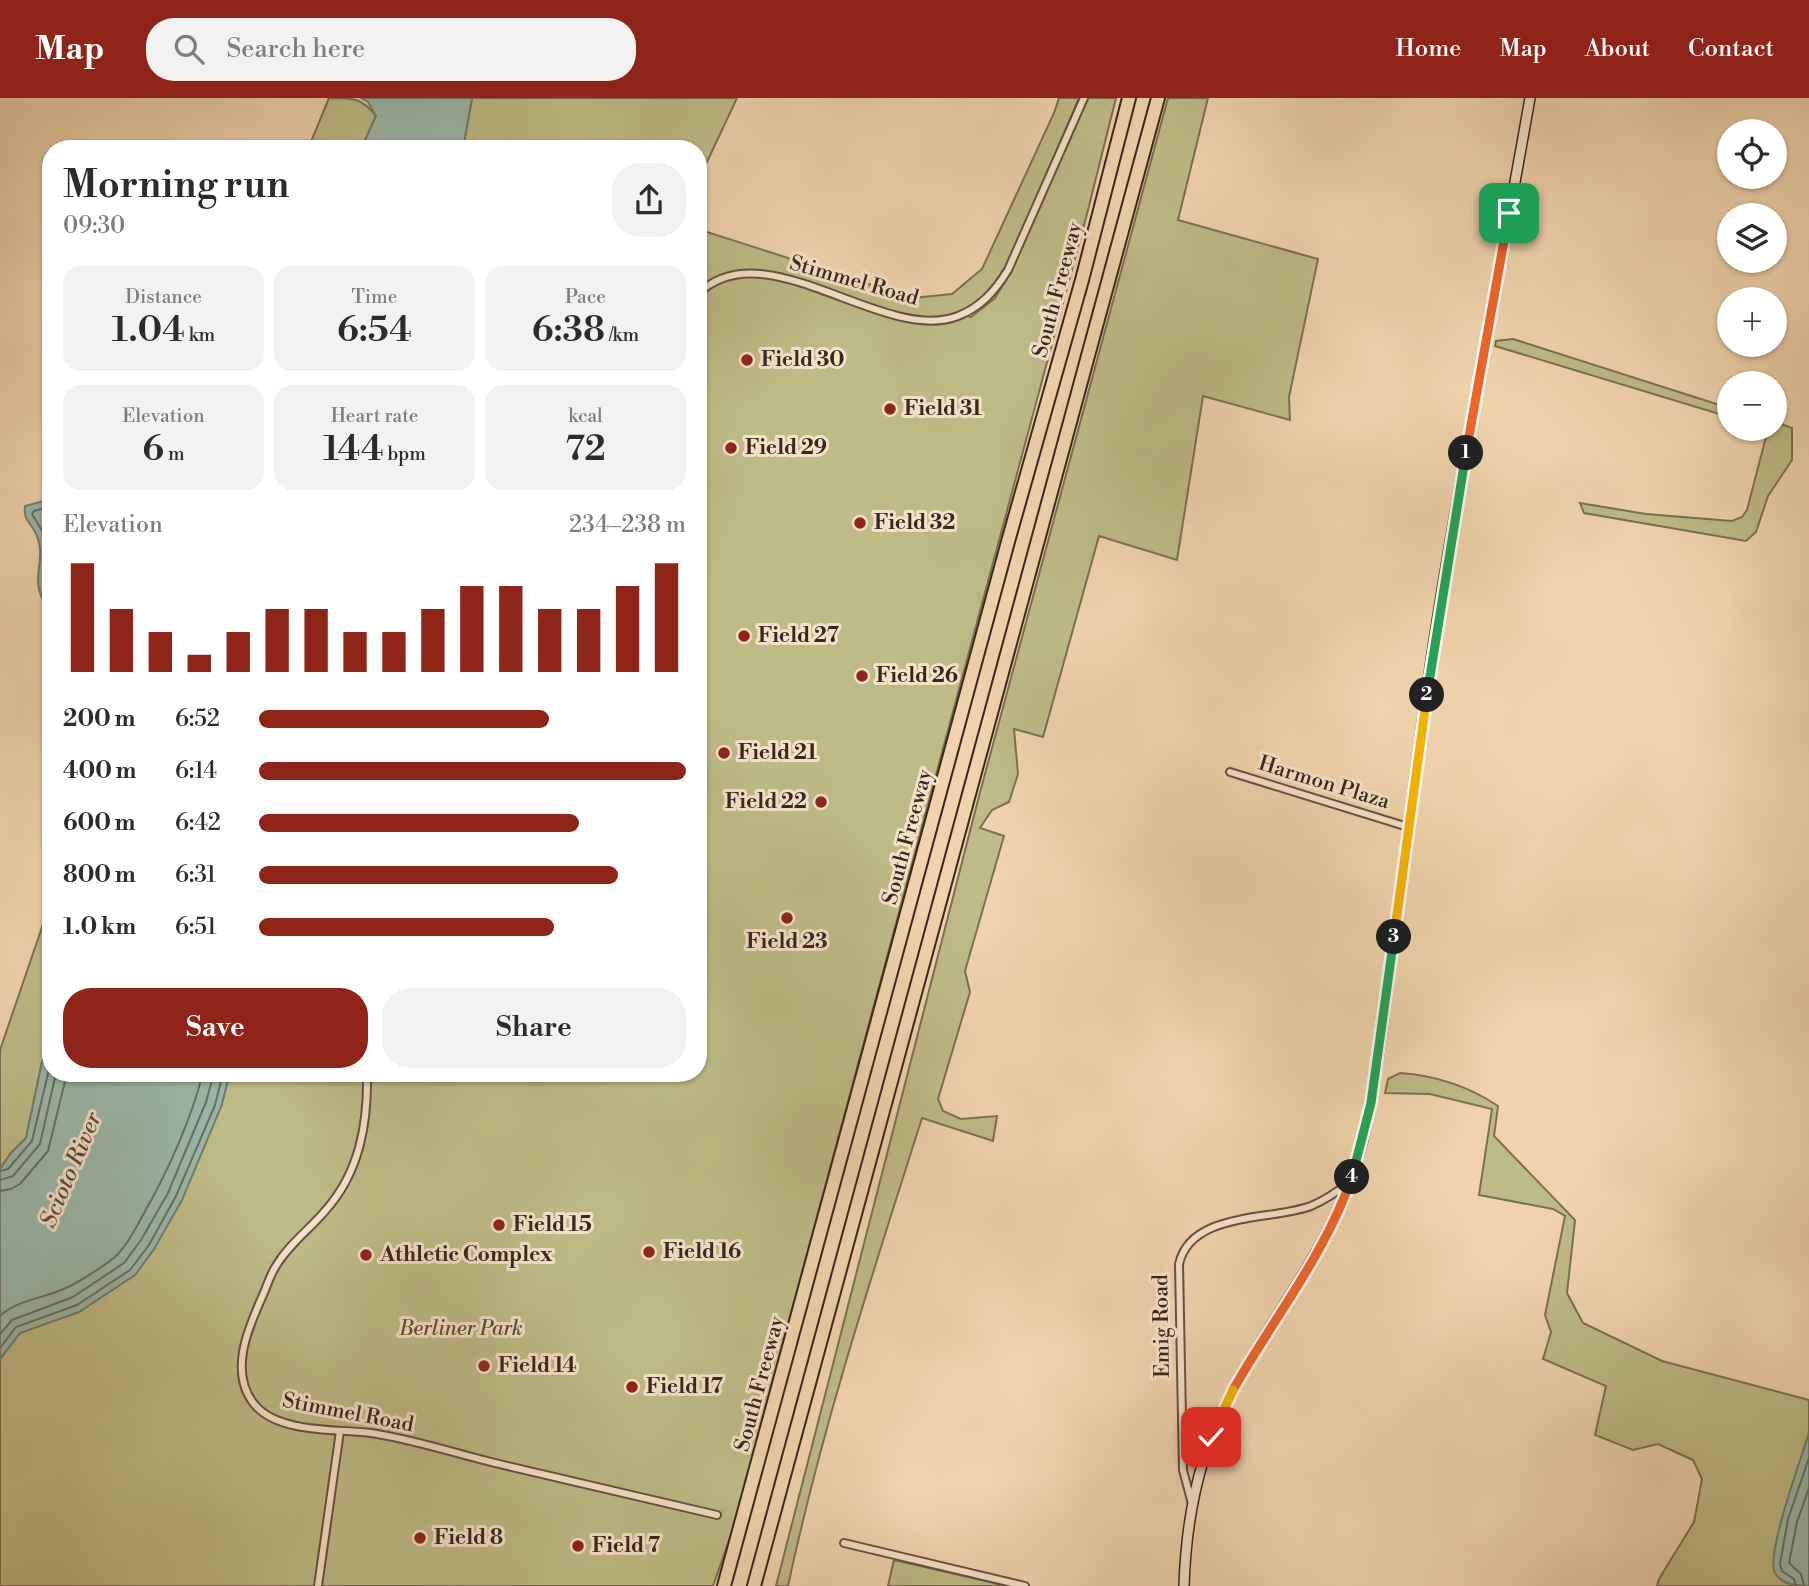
<!DOCTYPE html>
<meta charset="utf-8">
<style>
:root{--surface:#fff;--page:#f2f2f3;--text:#2b2b33;--muted:#7c7c81;--accent:#8f2418}
body{margin:0;font-family:"Libre Bodoni",serif;background:var(--page);color:var(--text);height:100vh;display:flex;flex-direction:column;font-size:26px;white-space:nowrap}
*{box-sizing:border-box;margin:0}
p{font-size:23px;color:var(--muted)}
.icon{flex:none;width:38px;height:38px;fill:none;stroke:currentColor;stroke-width:2;stroke-linecap:round;stroke-linejoin:round}
.map{position:relative;flex:1;overflow:hidden}
.panel{position:absolute;left:42px;top:42px;width:665px;height:942px;display:flex;flex-direction:column;background:var(--surface);border-radius:28px;box-shadow:0 2px 5px #0004}
.panel>*{flex:none}
.tools{position:absolute;left:1717px;top:21px;display:grid;gap:14px}
.tools a{display:grid;place-items:center;width:70px;height:70px;border-radius:50%;background:var(--surface);box-shadow:0 2px 5px #0004;font-size:35px}
.pin{position:absolute;display:grid;place-items:center;width:60px;height:60px;color:#fff;margin:-30px;border-radius:14px;box-shadow:0 4px 10px #0006}
.km{position:absolute;width:35px;height:35px;margin:-18px;border-radius:50%;background:#222;color:#fff;font-size:19px;line-height:35px;text-align:center}
.round{display:grid;place-items:center;flex:none;width:74px;height:74px;border-radius:28px;background:var(--page)}
.headline{display:flex;align-items:center;justify-content:space-between;height:119px;padding:0 21px}
h1{font-size:38px;font-weight:600;line-height:52px}
.metrics{display:grid;grid-template-columns:repeat(3,1fr);gap:10px;height:119px;padding:7px 21px}
.metrics div{display:grid;align-content:center;border-radius:18px;background:var(--page);text-align:center}
.metrics b{font-size:35px;font-weight:600}
.metrics small{font-size:19px;font-weight:400}
.metrics p{font-size:19px}
.chart{height:196px;padding:14px 21px}
.chart p{display:flex;justify-content:space-between}
.chart svg{width:100%;height:126px;margin-top:7px;stroke:var(--accent);stroke-width:6}
.cta{display:flex;gap:14px;margin-top:auto;padding:14px 21px}
.cta a{flex:1;height:80px;border-radius:28px;background:var(--accent);color:#fff;font-size:28px;font-weight:600;line-height:80px;text-align:center}
.cta a+a{background:var(--page);color:var(--text)}
ul{padding:0 21px;list-style:none;font-size:23px}
li{display:grid;grid-template-columns:112px 84px 1fr;align-items:center;height:52px}
li i{height:18px;border-radius:9px;background:var(--accent)}
header{display:flex;align-items:center;gap:42px;box-sizing:border-box;height:98px;padding:0 35px;background:var(--accent);color:#fff}
header strong{font-size:33px}
nav{display:flex;gap:38px;margin-inline-start:auto;font-size:24px}
.search{width:490px;height:63px;background:var(--page);display:flex;align-items:center;gap:18px;box-sizing:border-box;padding:0 24px;border-radius:28px;color:var(--muted);font-size:26px}
.map>svg:first-child{display:block}
</style>
<header>
<strong>Map</strong>
<div class="search"><svg class="icon" aria-label="search" viewBox="0 0 24 24"><circle cx="10" cy="10" r="6"/><path d="M15 15l6 6"/></svg>Search here</div>
<nav><a>Home</a><a>Map</a><a>About</a><a>Contact</a></nav>
</header>
<div class="map">
<svg width="1809" height="1488" viewBox="0 0 1809 1488">
<rect width="100%" height="100%" fill="#f0d3ac"/>
<filter id="stains"><feTurbulence type="fractalNoise" baseFrequency=".00286" numOctaves="4"/><feColorMatrix values="0 0 0 0 .2 0 0 0 0 .09 0 0 0 0 .02 0 0 0 .5 -.17"/></filter>
<radialGradient id="worn" r=".72"><stop offset=".6" stop-color="#630" stop-opacity="0"/><stop offset="1" stop-color="#630" stop-opacity=".3"/></radialGradient>
<g fill="#bebb86" stroke="#7b7052" stroke-width="2">
<path d="M329,0C354,0 362,0 376,18L361,51H308Z"/>
<path d="M472,0H737L698,83V51H463Z"/>
<path d="M1059,0H1079L1007,169L994,190L961,215L971,219L995,200L1009,177L1086,0H1116L1088,112L733,1431L713,1488H0V1261L20,1235L108,1194L135,1177L154,1151L221,1009L230,975H698V131L912,200L952,196L982,171L1054,15Z"/>
<path d="M1168,0H1208L1178,122L1318,161L1289,299L1290,322L1203,298L1177,462L1099,438L1043,639L1014,631L1018,676L1009,704L992,712L980,730L1004,738L965,873L970,894L938,1001L943,1013L961,1021L997,1018L993,1043L922,1020C873,1174 822,1329 788,1488H776L979,698Z"/>
<path d="M1513,241L1729,310V319L1495,248L1496,243Z"/>
<path d="M1775,324L1792,330V362L1768,398L1756,434L1746,443L1584,415L1580,405L1646,416L1732,423L1742,419L1747,412L1767,335L1764,331H1774Z"/>
<path d="M51,803V948L42,964L26,1040L11,1055L0,1071V952Z"/>
<path d="M1400,975C1435,977 1470,989 1498,1008L1494,1038L1575,1122L1567,1195L1583,1225L1662,1263L1809,1302V1335L1797,1377L1785,1484L1798,1488H1657L1659,1481L1694,1424L1702,1381L1693,1362L1658,1346L1633,1352L1595,1337L1606,1288L1543,1261L1551,1234L1545,1217L1565,1118L1553,1111L1479,1097L1492,1011L1430,996L1385,995L1388,981Z"/>
<path d="M894,1462L1007,1488H888Z"/>
</g>
<g fill="#9ab8a9" stroke="#737e71" stroke-width="2">
<path d="M361,0H472L463,51H361L376,18L368,4Z"/>
<path d="M51,401V513C25,484 48,465 37,438C32,424 23,424 25,408Z"/>
<path d="M51,948V975H230L221,1009L182,1102L154,1151L135,1177L79,1214L20,1235L0,1261V1071L11,1055L26,1040L42,964Z"/>
<path d="M1809,1335V1488C1798,1488 1781,1486 1775,1475C1765,1458 1802,1358 1809,1335Z"/>
</g>
<g fill="none" stroke-linecap="round" stroke-linejoin="round">
<g stroke="#696f64" stroke-width="2">
<path d="M51,408L34,413L32,416L44,436L47,453L44,483L51,500"/>
<path d="M0,1073L8,1071L32,1043L51,963"/>
<path d="M0,1082L13,1078L40,1046L56,975"/>
<path d="M0,1093L11,1091L20,1086L48,1053L67,975"/>
<path d="M0,1218C18,1201 47,1200 68,1189C79,1184 109,1165 117,1157C128,1146 136,1130 143,1117C168,1073 190,1024 203,975"/>
<path d="M0,1236L12,1222L73,1199L124,1165L141,1142L168,1095L206,1004L214,975"/>
<path d="M0,1250L16,1229L77,1207L130,1172L149,1147L176,1098L215,1007L223,975"/>
<path d="M1796,1488L1794,1481L1782,1473L1780,1466L1788,1421L1809,1360"/>
<path d="M1804,1488L1801,1476L1789,1465L1797,1424L1809,1390"/>
</g>
<defs>
<g id="minor">
<path d="M698,196C765,130 884,247 958,218C981,209 995,193 1008,172L1084,0"/>
<path d="M1230,674L1408,729"/>
<path d="M367,975C368,1025 360,1074 325,1113C309,1132 289,1146 276,1168C270,1177 267,1188 263,1197C248,1230 228,1275 255,1307C278,1335 337,1331 371,1335C412,1341 454,1355 495,1365C569,1382 643,1399 717,1417"/>
<path d="M1192,1406L1183,1372L1179,1166C1191,1113 1271,1123 1311,1108C1325,1102 1337,1094 1348,1085"/>
<path d="M844,1445L1025,1488"/>
<path d="M318,1488L340,1333"/>
</g>
<path id="secondary" d="M1184,1488C1186,1423 1198,1359 1228,1301C1274,1212 1339,1142 1363,1041C1378,978 1384,913 1393,849C1406,750 1418,649 1433,550C1461,366 1498,183 1530,0"/>
<g id="motorway">
<path d="M724,1488L1009,440L1082,182L1129,0"/>
<path d="M754,1488L1158,0"/>
</g>
</defs>
<use href="#minor" stroke="#665142" stroke-width="10"/>
<use href="#secondary" stroke="#38261e" stroke-width="12"/>
<use href="#motorway" stroke="#38261e" stroke-width="16"/>
<use href="#minor" stroke="#f5e2c9" stroke-width="6"/>
<use href="#secondary" stroke="#f5e2c9" stroke-width="9"/>
<use href="#motorway" stroke="#f0d3ac" stroke-width="12"/>
</g>
<g fill="none" stroke-linecap="round" stroke-linejoin="round">
<defs>
<path id="split-1" d="M1466,355L1509,115"/>
<path id="split-2" d="M1427,597L1466,355"/>
<path id="split-3" d="M1394,839L1427,597"/>
<path id="split-4" d="M1352,1079L1371,1005L1394,839"/>
<path id="split-5" d="M1233,1292C1273,1221 1325,1157 1352,1079"/>
<path id="split-6" d="M1211,1339L1233,1292"/>
</defs>
<use href="#split-1" stroke="#fff" stroke-width="14"/>
<use href="#split-2" stroke="#fff" stroke-width="14"/>
<use href="#split-3" stroke="#fff" stroke-width="14"/>
<use href="#split-4" stroke="#fff" stroke-width="14"/>
<use href="#split-5" stroke="#fff" stroke-width="14"/>
<use href="#split-6" stroke="#fff" stroke-width="14"/>
<use href="#split-1" stroke="#f0652b" stroke-width="9"/>
<use href="#split-2" stroke="#22a559" stroke-width="9"/>
<use href="#split-3" stroke="#f5b400" stroke-width="9"/>
<use href="#split-4" stroke="#22a559" stroke-width="9"/>
<use href="#split-5" stroke="#f0652b" stroke-width="9"/>
<use href="#split-6" stroke="#f5b400" stroke-width="9"/>
</g>
<g fill="#8f2418" stroke="#f5e2c9" stroke-width="2.5">
<circle cx="747" cy="262" r="7"/>
<circle cx="890" cy="311" r="7"/>
<circle cx="731" cy="350" r="7"/>
<circle cx="860" cy="425" r="7"/>
<circle cx="744" cy="538" r="7"/>
<circle cx="862" cy="578" r="7"/>
<circle cx="724" cy="655" r="7"/>
<circle cx="821" cy="704" r="7"/>
<circle cx="787" cy="820" r="7"/>
<circle cx="499" cy="1127" r="7"/>
<circle cx="649" cy="1154" r="7"/>
<circle cx="366" cy="1157" r="7"/>
<circle cx="484" cy="1268" r="7"/>
<circle cx="632" cy="1289" r="7"/>
<circle cx="420" cy="1440" r="7"/>
<circle cx="578" cy="1448" r="7"/>
</g>
<g text-anchor="middle" dominant-baseline="central" stroke-width="6" stroke-linejoin="round" paint-order="stroke">
<g font-size="21" fill="#38261e" stroke="#f5e2c9">
<text transform="translate(854 183) rotate(16)">Stimmel Road</text>
<text transform="translate(1058 192) rotate(-75)">South Freeway</text>
<text transform="translate(1324 685) rotate(17)">Harmon Plaza</text>
<text transform="translate(908 739) rotate(-75)">South Freeway</text>
<text transform="translate(1162 1228) rotate(-91)">Emig Road</text>
<text transform="translate(760 1286) rotate(-75)">South Freeway</text>
<text transform="translate(348 1315) rotate(11)">Stimmel Road</text>
</g>
<g font-size="21" font-weight="bold" fill="#38261e" stroke="#f5e2c9" text-anchor="start">
<text x="761" y="262">Field 30</text>
<text x="904" y="311">Field 31</text>
<text x="745" y="350">Field 29</text>
<text x="874" y="425">Field 32</text>
<text x="758" y="538">Field 27</text>
<text x="876" y="578">Field 26</text>
<text x="738" y="655">Field 21</text>
<text x="807" y="704" text-anchor="end">Field 22</text>
<text x="787" y="844" text-anchor="middle">Field 23</text>
<text x="513" y="1127">Field 15</text>
<text x="663" y="1154">Field 16</text>
<text x="380" y="1157">Athletic Complex</text>
<text x="498" y="1268">Field 14</text>
<text x="646" y="1289">Field 17</text>
<text x="434" y="1440">Field 8</text>
<text x="592" y="1448">Field 7</text>
</g>
<g font-size="21" font-style="italic" fill="#5a4b38" stroke="#f5e2c9">
<text x="461" y="1231">Berliner Park</text>
</g>
<g font-size="23" font-style="italic" fill="#504a41" stroke="#f5e2c9">
<text transform="translate(71 1072) rotate(-67)">Scioto River</text>
</g>
</g>
<rect width="100%" height="100%" filter="url(#stains)"/>
<rect width="100%" height="100%" fill="url(#worn)"/>
</svg>
<div class="tools">
<a><svg class="icon" aria-label="locate" viewBox="0 0 24 24"><circle cx="12" cy="12" r="6"/><path d="M12 2v4M12 18v4M2 12h4M18 12h4"/></svg></a>
<a><svg class="icon" aria-label="layers" viewBox="0 0 24 24"><path d="M12 4l9 5-9 5-9-5zM3 14l9 5 9-5"/></svg></a>
<a>+</a>
<a>−</a>
</div>
<div class="pin" style="left:1509px;top:115px;background:#1e9e55"><svg class="icon" aria-label="arrive" viewBox="0 0 24 24"><path d="M6 21V4h12l-3 4 3 4H6"/></svg></div>
<div class="pin" style="left:1211px;top:1339px;background:#d93025"><svg class="icon" aria-label="check" viewBox="0 0 24 24"><path d="M5 12l5 5 9-10"/></svg></div>
<b class="km" style="left:1466px;top:355px">1</b>
<b class="km" style="left:1427px;top:597px">2</b>
<b class="km" style="left:1394px;top:839px">3</b>
<b class="km" style="left:1352px;top:1079px">4</b>
<section class="panel">
<div class="headline"><div><h1>Morning run</h1><p>09:30</p></div><a class="round"><svg class="icon" aria-label="share" viewBox="0 0 24 24"><path d="M12 15V3M7 8l5-5 5 5M5 13v7h14v-7"/></svg></a></div>
<div class="metrics">
<div><p>Distance</p><b>1.04<small> km</small></b></div>
<div><p>Time</p><b>6:54</b></div>
<div><p>Pace</p><b>6:38<small> /km</small></b></div>
</div>
<div class="metrics">
<div><p>Elevation</p><b>6<small> m</small></b></div>
<div><p>Heart rate</p><b>144<small> bpm</small></b></div>
<div><p>kcal</p><b>72</b></div>
</div>
<div class="chart"><p><span>Elevation</span>234–238 m</p>
<svg viewBox="0 0 160 44" preserveAspectRatio="none"><path d="M5 44V6M15 44V22M25 44V30M35 44V38M45 44V30M55 44V22M65 44V22M75 44V30M85 44V30M95 44V22M105 44V14M115 44V14M125 44V22M135 44V22M145 44V14M155 44V6"/></svg>
</div>
<ul>
<li><b>200 m</b>6:52<i style="width:68%"></i></li>
<li><b>400 m</b>6:14<i style="width:100%"></i></li>
<li><b>600 m</b>6:42<i style="width:75%"></i></li>
<li><b>800 m</b>6:31<i style="width:84%"></i></li>
<li><b>1.0 km</b>6:51<i style="width:69%"></i></li>
</ul>
<div class="cta"><a>Save</a><a>Share</a></div>
</section>
</div>
